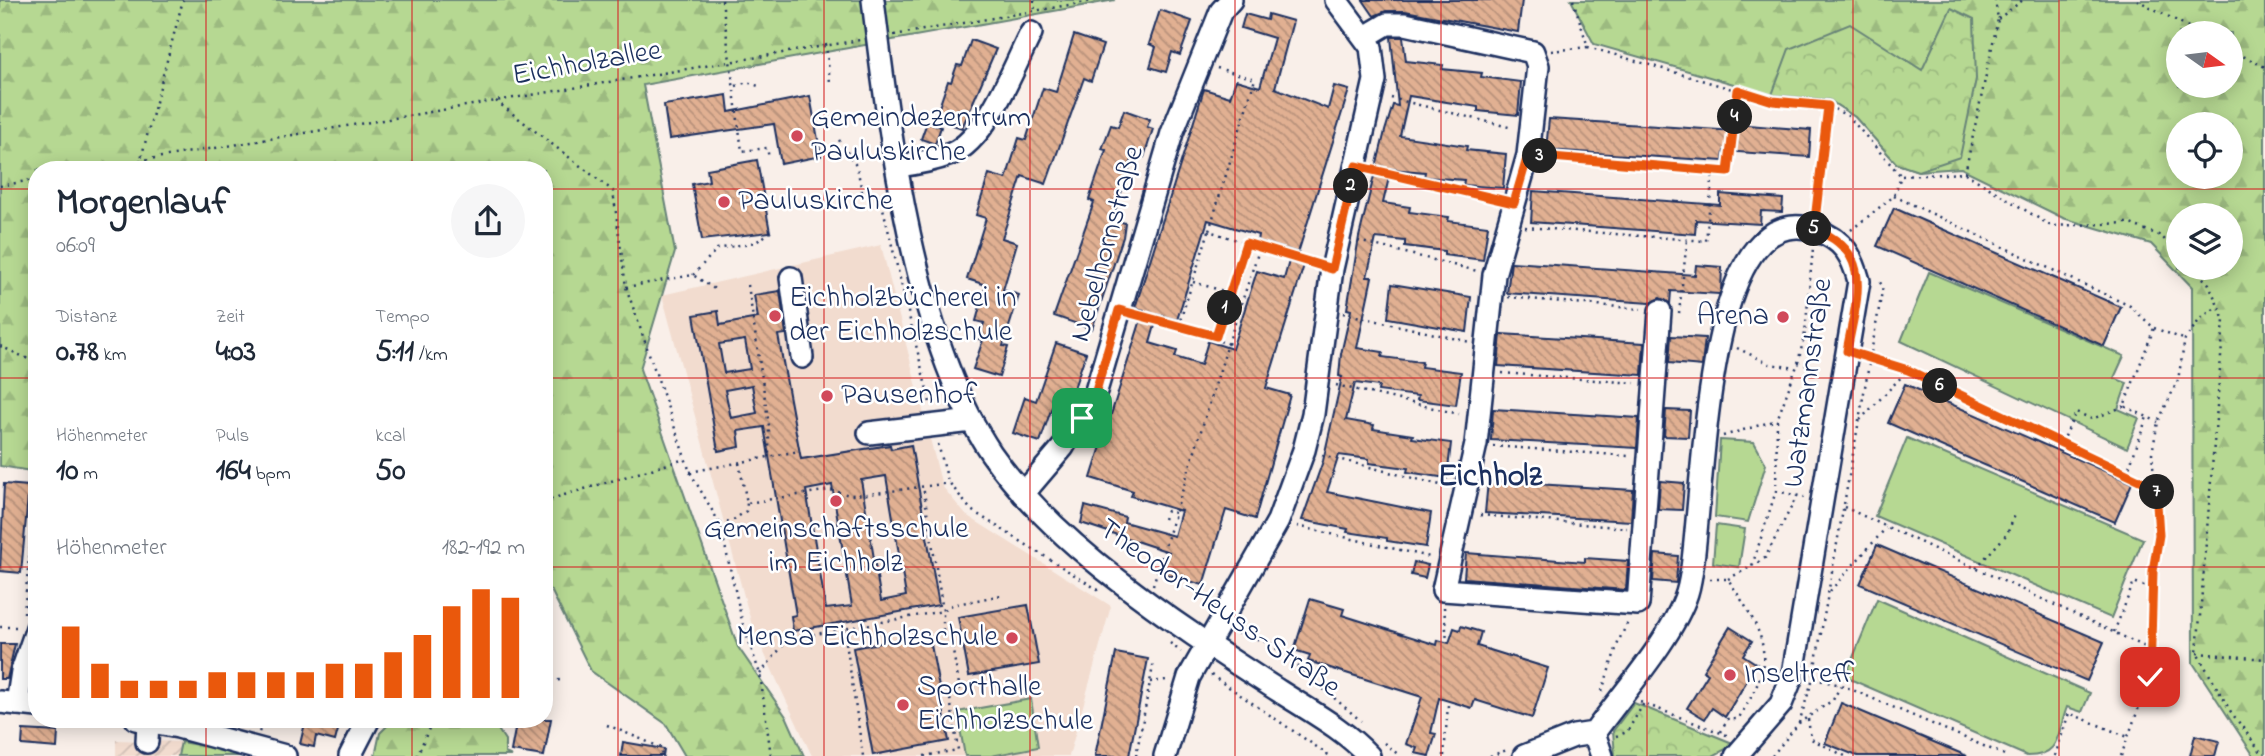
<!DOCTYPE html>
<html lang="de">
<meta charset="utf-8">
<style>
:root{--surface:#fff;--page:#f6f6f7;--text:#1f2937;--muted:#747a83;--accent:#ea580c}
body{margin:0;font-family:"Indie Flower",sans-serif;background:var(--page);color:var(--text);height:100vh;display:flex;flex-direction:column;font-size:26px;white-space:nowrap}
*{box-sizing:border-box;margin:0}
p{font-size:23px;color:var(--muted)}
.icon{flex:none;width:38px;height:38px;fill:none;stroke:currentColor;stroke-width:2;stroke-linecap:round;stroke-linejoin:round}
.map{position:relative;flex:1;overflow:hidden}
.details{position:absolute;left:28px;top:161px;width:525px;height:567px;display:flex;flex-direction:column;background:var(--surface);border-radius:28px;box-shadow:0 4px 18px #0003}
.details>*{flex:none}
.needle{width:46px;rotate:104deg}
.buttons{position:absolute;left:2166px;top:21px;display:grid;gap:14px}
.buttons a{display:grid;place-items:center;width:77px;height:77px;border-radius:50%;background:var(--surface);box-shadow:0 4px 18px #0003;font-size:35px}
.pin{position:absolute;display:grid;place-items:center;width:60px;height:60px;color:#fff;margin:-30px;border-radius:14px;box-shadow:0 4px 10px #0006}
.km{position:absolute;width:35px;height:35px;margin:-18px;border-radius:50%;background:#222;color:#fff;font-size:19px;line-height:35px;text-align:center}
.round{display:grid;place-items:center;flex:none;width:74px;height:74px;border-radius:37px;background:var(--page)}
.headline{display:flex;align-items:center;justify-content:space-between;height:119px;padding:0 28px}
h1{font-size:38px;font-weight:800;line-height:52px}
.figures{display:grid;grid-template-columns:repeat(3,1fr);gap:10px;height:119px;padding:7px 28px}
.figures div{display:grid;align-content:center}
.figures b{font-size:30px;font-weight:800}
.figures small{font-size:19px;font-weight:400}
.figures p{font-size:19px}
.chart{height:196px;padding:14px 28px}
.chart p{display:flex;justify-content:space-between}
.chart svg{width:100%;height:126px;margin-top:7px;stroke:var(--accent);stroke-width:6}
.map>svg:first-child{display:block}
</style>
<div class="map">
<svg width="2265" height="756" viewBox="0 0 2265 756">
<defs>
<pattern id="industrial-furrows" width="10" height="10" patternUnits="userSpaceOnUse" patternTransform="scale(1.75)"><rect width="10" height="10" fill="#f2dccf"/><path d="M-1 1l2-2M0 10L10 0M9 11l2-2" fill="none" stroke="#cfbdb4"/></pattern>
<pattern id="forest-firs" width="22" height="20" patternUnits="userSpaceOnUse" patternTransform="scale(1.75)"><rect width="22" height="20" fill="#b6d892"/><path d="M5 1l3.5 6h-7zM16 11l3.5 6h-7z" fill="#9cba80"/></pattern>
<pattern id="park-crowns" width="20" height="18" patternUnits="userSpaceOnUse" patternTransform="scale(1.75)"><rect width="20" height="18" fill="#b6d892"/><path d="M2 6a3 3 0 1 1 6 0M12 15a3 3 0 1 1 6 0" fill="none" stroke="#9cba80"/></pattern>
<pattern id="building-back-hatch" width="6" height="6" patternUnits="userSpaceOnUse" patternTransform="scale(1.75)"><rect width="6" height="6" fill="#e1b092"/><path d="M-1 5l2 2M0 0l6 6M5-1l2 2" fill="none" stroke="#b6907a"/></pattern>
</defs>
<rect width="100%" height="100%" fill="#f9efe9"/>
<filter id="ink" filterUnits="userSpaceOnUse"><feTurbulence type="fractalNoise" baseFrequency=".0143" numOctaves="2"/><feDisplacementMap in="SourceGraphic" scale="14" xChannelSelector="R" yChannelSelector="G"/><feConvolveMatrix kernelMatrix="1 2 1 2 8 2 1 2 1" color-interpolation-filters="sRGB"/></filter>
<g filter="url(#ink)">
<path fill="#f2dccf" d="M881,245L942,486L966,515L1111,606L1069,756H812L753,629L662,295Z"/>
<path fill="url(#industrial-furrows)" d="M116,740L181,742L178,756H116Z"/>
<g fill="#b6d892" stroke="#688478" stroke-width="2">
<path d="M1929,272L2124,356L2114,378L2127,383L2118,409L2139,418L2127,448L1901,341Z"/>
<path d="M1907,438L2143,539L2111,618L1875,516Z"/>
<path d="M1720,440L1754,442L1766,464L1748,522L1715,517Z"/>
<path d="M1716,525L1745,529L1739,567L1713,563Z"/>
<path d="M1877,599L2090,693L2082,712L2067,707C2057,734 2061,756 2027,756L1845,677Z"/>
<path d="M1031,699L1038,747L991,756H965L957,712Z"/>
</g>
<g fill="url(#forest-firs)" stroke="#688478" stroke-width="2" fill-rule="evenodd">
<path d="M0,0H1115L643,85L675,252L640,369L738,647L787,718L804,756H685L666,724L591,671L551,590L544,589V170H37V472L0,466Z"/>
<path d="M1571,0H2265V756H2254L2193,663L2192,287L2151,244L2063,218L1961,168L1918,171L1897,164L1855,117L1829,100L1772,95L1594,44ZM2179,33H2231V86H2179ZM2179,124H2231V177H2179ZM2179,215H2231V268H2179Z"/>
<path d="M394,719H491L505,740V753L512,756H375L380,733Z"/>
<path d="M181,742L227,750L243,756H178Z"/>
</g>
<g fill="url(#park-crowns)" stroke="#688478" stroke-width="2">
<path d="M1951,8L1974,19L1976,79L1960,157L1918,171L1897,164L1855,117L1829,100L1772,95L1789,49L1850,24L1922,70Z"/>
<path d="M1634,703L1735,744L1713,756H1615L1613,731Z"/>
</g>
<g fill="url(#building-back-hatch)" stroke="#1b2f5e" stroke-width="2" fill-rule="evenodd">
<path d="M1363,0H1522L1518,32L1405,11H1386L1374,16Z"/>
<path d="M1160,10L1192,21L1180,55L1172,52L1166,72L1150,67L1156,47L1149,44Z"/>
<path d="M1245,14L1267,20L1268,14L1293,21L1275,88L1328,109L1334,86L1349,90L1298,253L1257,241L1258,235L1208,220L1177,320L1158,315L1150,343L1177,351L1175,357L1201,365L1208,341L1232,349L1257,271L1284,279L1289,261L1304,265L1266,388L1290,395L1255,519L1226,510L1203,585L1162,573L1169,552L1081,523L1085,506L1125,517L1124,522L1174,536L1181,511L1131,496L1133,491L1091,478L1144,310L1135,308L1204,89L1230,97L1236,80L1260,87L1274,38L1241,28Z"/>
<path d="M1074,35L1103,45L1091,81L1084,78L1046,184L1022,176L1002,238L1017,243L1003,290L1019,295L1003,346L1008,347L999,377L973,369L983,340L979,339L984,323L976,321L986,285L967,279L986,218L976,215L989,174L1006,179L1019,138L1026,140L1043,88L1056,92Z"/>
<path d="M1391,37H1403L1406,61L1443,65L1442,69L1482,73L1481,77L1521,82L1518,115L1478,111V107L1409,96L1400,136L1467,146L1466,150L1506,154L1503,188L1463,185L1464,180L1424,177L1425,172L1391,169L1383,203L1410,207L1409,212L1449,217L1448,221L1488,226L1483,260L1444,255V251L1405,246V241L1376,238L1367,277H1372L1357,348L1383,352L1382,357L1422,362L1421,367L1461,372L1456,405L1417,400L1418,396L1378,391L1379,386L1355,383L1346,420L1374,425L1373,429L1413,435L1412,438L1451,443L1447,478L1407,472L1408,468L1369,463V459L1339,455L1327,492L1431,513L1426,547L1387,541V538L1347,532L1348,529L1302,520L1323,461L1342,377L1339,376L1341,354L1351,310L1347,309L1359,237L1385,131L1393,105L1398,106Z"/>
<path d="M971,40L996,49L962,128L935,119L948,81L951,82L957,65L962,66Z"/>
<path d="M727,95L729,112L810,96L821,156L781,164L774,124L669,139L664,105Z"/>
<path d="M1124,110L1150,119L1147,127L1153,129L1144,157L1134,154L1115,211L1121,214L1118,221L1125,223L1123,237L1092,329L1054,316L1094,202L1089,200L1106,150L1102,149L1111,125L1118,127Z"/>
<path d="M1549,119L1735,131L1736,124L1811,130L1809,157L1724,151L1723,161L1546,150Z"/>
<path d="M927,122L941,127L935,144L921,139Z"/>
<path d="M757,160L770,232L702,240L692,184L709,181L707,169Z"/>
<path d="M1533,191L1720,205V194L1783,199L1782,212L1761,211L1760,224L1696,220L1695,234L1531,222Z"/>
<path d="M1894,208L2121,307L2104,346L1877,246Z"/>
<path d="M1511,262L1695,275L1696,265L1722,267L1721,292L1719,294L1671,291L1670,304L1660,298L1650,303L1507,293Z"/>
<path d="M1392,284L1471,297L1467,332L1388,318Z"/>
<path d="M780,291L786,334L778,335L801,459L890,445L891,449L911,445L939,605L793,631L791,616L796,615L764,427L738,431L740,447L718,451L694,315L718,311L720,325L758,318L754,295ZM745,340L750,369L724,373L719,344ZM752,385L757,413L731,418L725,390ZM886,476L906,596L881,601L861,480ZM832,485L852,606L826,609L806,490Z"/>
<path d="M1501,334L1644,343L1642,375L1498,366Z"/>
<path d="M1671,336L1705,338L1702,366L1669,363Z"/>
<path d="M1056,343L1086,353L1073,391L1066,389L1059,409L1052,407L1040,442L1013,433L1025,397L1036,401Z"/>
<path d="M1905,384L2132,483L2115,522L1888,423Z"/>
<path d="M1493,409L1639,418L1637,448L1491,440Z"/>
<path d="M1666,410L1690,411L1688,437L1664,436Z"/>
<path d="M1488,481L1633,490L1631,521L1485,513Z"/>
<path d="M1660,481L1684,483L1682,510L1658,509Z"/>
<path d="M4,484L29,486L21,573L0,571Z"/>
<path d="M1877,545L2104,642L2087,681L1860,584Z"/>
<path d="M1466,553L1585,562V558L1628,561L1626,590L1464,578Z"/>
<path d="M1655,554L1678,556L1676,583L1653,581Z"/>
<path d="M1414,562L1428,565L1425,578L1411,575Z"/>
<path d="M1310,599L1344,609L1342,615L1437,645L1438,640L1449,643L1454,628L1460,630L1461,626L1481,632L1477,646L1548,668L1532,718L1475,700L1472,708L1439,698L1431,733L1436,734L1429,756L1415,753L1417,748L1406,744L1422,697L1308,661L1310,655L1294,650Z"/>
<path d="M1028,605L1039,664L969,676L958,617Z"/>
<path d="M1730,627L1752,641L1743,655L1757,664L1725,717L1712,708L1705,719L1687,708L1708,674L1703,671Z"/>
<path d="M929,634L949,741L873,755L853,648Z"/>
<path d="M0,644H15L7,679H0Z"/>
<path d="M1116,653L1148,659L1129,756H1095Z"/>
<path d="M1841,703L1967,756H1857L1825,743Z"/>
<path d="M306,719H341L335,741L316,736L314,747L300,744Z"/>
<path d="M517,719H551L544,756L511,751Z"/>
<path d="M23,730L58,732L57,748L22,745Z"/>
<path d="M2195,735L2219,741L2215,756H2190Z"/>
<path d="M623,742L664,749L663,756H621Z"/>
</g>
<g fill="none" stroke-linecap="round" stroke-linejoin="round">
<defs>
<g id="minor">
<path d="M873,0C889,135 915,340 991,453C1025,502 1071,544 1118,580C1169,620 1225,656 1279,691C1310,711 1344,729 1369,756"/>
<path d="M1365,37L1387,24H1405L1533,52L1538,66L1528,155L1494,275L1476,444L1443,590L1638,604L1660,311"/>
<path d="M898,166C915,164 935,160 951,154C988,138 1013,68 1031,33"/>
<path d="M791,278L802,357"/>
<path d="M869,433L972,421"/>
<path d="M1023,494L1063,447L1096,391L1172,133L1221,11L1231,0"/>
<path d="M0,702L37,706"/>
<path d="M17,704L22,671L37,628"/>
<path d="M136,719L178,727L285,756"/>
<path d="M1594,733L1602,756"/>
<path d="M147,742L148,721"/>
<path d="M350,756L369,719"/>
<path d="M1165,756L1189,677L1278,521L1304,450L1313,414L1332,269L1375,80L1371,47L1336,0"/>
<path d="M1524,756L1574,736L1594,733C1622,694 1673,637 1687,593C1707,532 1694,186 1818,231C1844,240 1852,256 1859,281L1793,674L1781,704L1736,756"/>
</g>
</defs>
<use href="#minor" stroke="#1b2f5e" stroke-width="26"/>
<g stroke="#1b2f5e" stroke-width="2.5" stroke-dasharray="2 5" stroke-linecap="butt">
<path d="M722,0L742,151L767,148L769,158"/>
<path d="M1034,0L1035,12"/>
<path d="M1573,0L1588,47L1773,101L1828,106L1816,214"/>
<path d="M2137,0L2200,33"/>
<path d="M1998,19L2023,0"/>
<path d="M894,35L1098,0"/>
<path d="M826,44L830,82"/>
<path d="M2231,50L2265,67"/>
<path d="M1551,51L1588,47"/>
<path d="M1217,68L1255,79L1209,231L1246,243"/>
<path d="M736,86L747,82L761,87"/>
<path d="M1391,98L1513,128"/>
<path d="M496,101L613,191L626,287L690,472L720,524L743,625L760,674L771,756"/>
<path d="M1828,106L1848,116L1901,176"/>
<path d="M1736,111L1745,112"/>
<path d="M839,140L857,167L863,197"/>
<path d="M1545,156L1728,172L1738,90"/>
<path d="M84,170L860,40"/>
<path d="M138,170L183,0"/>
<path d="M1374,170L1497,199"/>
<path d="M1965,173L1998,19L1995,0"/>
<path d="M0,186L37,179"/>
<path d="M880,196L931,407"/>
<path d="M1894,196L2130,306L2154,328L2124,406L2158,422"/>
<path d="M1525,227L1706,241L1713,170"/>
<path d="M1851,230L1894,196L1901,176L1965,173L2051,226L2128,223L2161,236L2179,254"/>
<path d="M1209,231L1178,327L1216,336"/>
<path d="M1358,241L1477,271"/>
<path d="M2193,268L2209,284L2224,320L2197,653L2231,712L2264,756"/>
<path d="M693,275L717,249L756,242L772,231"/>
<path d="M1193,282L1230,293"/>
<path d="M748,285L769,426V457"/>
<path d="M626,287L693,275L716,290"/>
<path d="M1508,297L1641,309"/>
<path d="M1343,313L1470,342"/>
<path d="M1679,313L1687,240"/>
<path d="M1138,316L1178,327"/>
<path d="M2154,328L2183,339"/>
<path d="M1228,344L1260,247"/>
<path d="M0,346L37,363"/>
<path d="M1737,348L1770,364L1796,368"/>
<path d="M1864,356L1908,370L2156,488"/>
<path d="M1798,363L1818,368"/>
<path d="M1502,373L1635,383"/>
<path d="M1336,385L1459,414"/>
<path d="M1860,420L1908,370"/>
<path d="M1723,436L1777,420"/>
<path d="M2062,443L2076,412L2092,419L2125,406"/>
<path d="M938,444L948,481L971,510L1100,591"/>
<path d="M1493,446L1629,456"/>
<path d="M1322,455L1448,487"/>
<path d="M739,463L747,503L830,490L850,495L869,494L949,483"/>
<path d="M690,472L799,451"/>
<path d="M2127,473L2147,417"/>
<path d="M1776,491L1804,497"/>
<path d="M544,501L685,459"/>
<path d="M1844,507L2152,650"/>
<path d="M1480,515L1627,528"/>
<path d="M1164,519L1167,511L1175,513"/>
<path d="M720,524L732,521L746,511L747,503"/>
<path d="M1297,526L1430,557"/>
<path d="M1752,566L1765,558L1797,496"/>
<path d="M1976,568L2007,534L2015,515"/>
<path d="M1710,579H1728C1765,636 1780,656 1738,719H1727L1721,732"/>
<path d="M1728,579L1752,566L1776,491L1777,420L1798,363L1805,333L1813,248"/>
<path d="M1153,585L1228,344L1214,339L1246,243L1315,264"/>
<path d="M1830,591L1886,528"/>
<path d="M1444,607L1447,641"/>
<path d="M24,613L37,470"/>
<path d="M0,627H19"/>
<path d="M844,629L863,756"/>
<path d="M2114,632L2134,582L2152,589"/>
<path d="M1237,633L1270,643L1361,721"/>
<path d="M1170,643L1181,652"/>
<path d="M2197,653L2265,659"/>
<path d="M760,674L788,639L943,611L923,486"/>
<path d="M1211,675L1330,756"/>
<path d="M1814,679L1841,685L2007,756"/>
<path d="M544,682L560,680"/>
<path d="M1150,682L1167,680"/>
<path d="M960,690L950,635L943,637V611L952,605L1002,595"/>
<path d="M1602,691L1619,640L1628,622"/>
<path d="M1640,702L1729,736"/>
<path d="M1808,719L1811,739L1845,756"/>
<path d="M1799,723L1813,678L1883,286L1877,279"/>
<path d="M607,725L660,747L662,756"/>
<path d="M259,732L266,719"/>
<path d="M1616,736L1627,732L1644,703"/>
<path d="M1384,743L1400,756"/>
<path d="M417,756L433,719"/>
<path d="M924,756L958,750L949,692"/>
<path d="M1136,756L1154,661"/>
<path d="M1444,756L1448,705"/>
<path d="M1490,756L1507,750"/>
<path d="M1772,756L1799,723L1833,700L1841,685"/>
<path d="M2055,756L2069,713L2128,737"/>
<path d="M2121,756L2150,677L2153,571L2159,535L2152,453L2158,422L2178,380L2185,339L2201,318L2217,307"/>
</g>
<use href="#minor" stroke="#fff" stroke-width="21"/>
</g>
</g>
<g fill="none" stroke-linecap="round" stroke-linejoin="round" filter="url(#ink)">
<defs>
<path id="route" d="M1082,418L1096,391L1119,310L1216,336L1246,243L1332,269L1356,166L1514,203L1528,155L1728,172L1738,90L1773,101L1828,106L1814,229C1876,252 1856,299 1847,351L1908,370L2156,488L2159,535L2153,571L2150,677"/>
</defs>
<use href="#route" stroke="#fff" stroke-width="14"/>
<use href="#route" stroke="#ea580c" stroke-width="9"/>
</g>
<path fill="none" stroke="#d62828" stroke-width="2" stroke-opacity="0.55" d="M206,0V170M412,0V170M618,0V756M824,0V756M1030,0V756M1235,0V756M1441,0V756M1647,0V756M1853,0V756M2059,0V756M0,189H37M544,189H2265M0,378H37M544,378H2265M0,567H37M544,567H2265M206,719V756M412,719V756"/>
<g fill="#d1495b" stroke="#fff" stroke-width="2.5">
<circle cx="797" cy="136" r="7"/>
<circle cx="724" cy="202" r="7"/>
<circle cx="775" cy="316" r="7"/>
<circle cx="1783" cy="317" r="7"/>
<circle cx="827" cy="396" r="7"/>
<circle cx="836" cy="501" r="7"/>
<circle cx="1012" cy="638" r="7"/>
<circle cx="1730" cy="675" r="7"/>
<circle cx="903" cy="705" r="7"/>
</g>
<g text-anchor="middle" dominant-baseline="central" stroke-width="5" stroke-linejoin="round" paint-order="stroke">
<g font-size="30" fill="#1b2f5e" stroke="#fff">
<text transform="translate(587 64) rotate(-10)">Eichholzallee</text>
<text transform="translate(1108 244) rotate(-74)">Nebelhornstraße</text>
<text transform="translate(1809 383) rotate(-82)">Watzmannstraße</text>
<text transform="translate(1219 609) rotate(35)">Theodor-Heuss-Straße</text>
</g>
<g font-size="30" fill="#1b2f5e" stroke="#fff" text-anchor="start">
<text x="811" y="119">Gemeindezentrum<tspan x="811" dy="34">Pauluskirche</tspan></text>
<text x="738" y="202">Pauluskirche</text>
<text x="789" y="299">Eichholzbücherei in<tspan x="789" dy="34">der Eichholzschule</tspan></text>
<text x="1769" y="317" text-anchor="end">Arena</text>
<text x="841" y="396">Pausenhof</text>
<text x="836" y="530" text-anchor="middle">Gemeinschaftsschule<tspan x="836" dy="34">im Eichholz</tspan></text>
<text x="998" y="638" text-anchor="end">Mensa Eichholzschule</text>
<text x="1744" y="675">Inseltreff</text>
<text x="917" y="688">Sporthalle<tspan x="917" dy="34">Eichholzschule</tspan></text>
</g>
<g font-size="32" font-weight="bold" fill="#1b2f5e" stroke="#fff">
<text x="1490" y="477">Eichholz</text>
</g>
</g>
</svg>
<div class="buttons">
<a><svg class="needle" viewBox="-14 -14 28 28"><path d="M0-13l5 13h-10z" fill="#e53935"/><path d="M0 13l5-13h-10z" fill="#747a83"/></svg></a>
<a><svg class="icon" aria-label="locate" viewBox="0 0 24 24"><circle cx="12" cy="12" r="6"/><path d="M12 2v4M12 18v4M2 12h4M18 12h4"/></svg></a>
<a><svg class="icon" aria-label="layers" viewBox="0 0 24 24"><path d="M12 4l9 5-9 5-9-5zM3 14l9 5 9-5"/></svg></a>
</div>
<div class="pin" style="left:1082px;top:418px;background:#1e9e55"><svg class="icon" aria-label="arrive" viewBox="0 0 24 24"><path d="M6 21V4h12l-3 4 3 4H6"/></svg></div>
<div class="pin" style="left:2150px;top:677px;background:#d93025"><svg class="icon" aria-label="check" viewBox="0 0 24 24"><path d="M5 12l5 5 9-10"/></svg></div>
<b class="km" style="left:1225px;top:308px">1</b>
<b class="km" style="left:1351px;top:186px">2</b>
<b class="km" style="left:1540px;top:156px">3</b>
<b class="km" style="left:1735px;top:117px">4</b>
<b class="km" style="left:1814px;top:229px">5</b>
<b class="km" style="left:1940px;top:386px">6</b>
<b class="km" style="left:2157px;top:492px">7</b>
<section class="details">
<div class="headline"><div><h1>Morgenlauf</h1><p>06:09</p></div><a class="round"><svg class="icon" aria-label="share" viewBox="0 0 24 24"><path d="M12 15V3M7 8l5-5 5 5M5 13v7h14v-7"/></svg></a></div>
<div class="figures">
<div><p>Distanz</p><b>0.78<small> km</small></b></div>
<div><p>Zeit</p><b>4:03</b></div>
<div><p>Tempo</p><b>5:11<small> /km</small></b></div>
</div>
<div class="figures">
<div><p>Höhenmeter</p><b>10<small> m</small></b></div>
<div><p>Puls</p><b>164<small> bpm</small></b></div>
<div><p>kcal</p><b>50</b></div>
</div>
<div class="chart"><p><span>Höhenmeter</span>182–192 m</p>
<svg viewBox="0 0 160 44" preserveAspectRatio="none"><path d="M5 44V19M15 44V32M25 44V38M35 44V38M45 44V38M55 44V35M65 44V35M75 44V35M85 44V35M95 44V32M105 44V32M115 44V28M125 44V22M135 44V12M145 44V6M155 44V9"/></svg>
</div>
</section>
</div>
